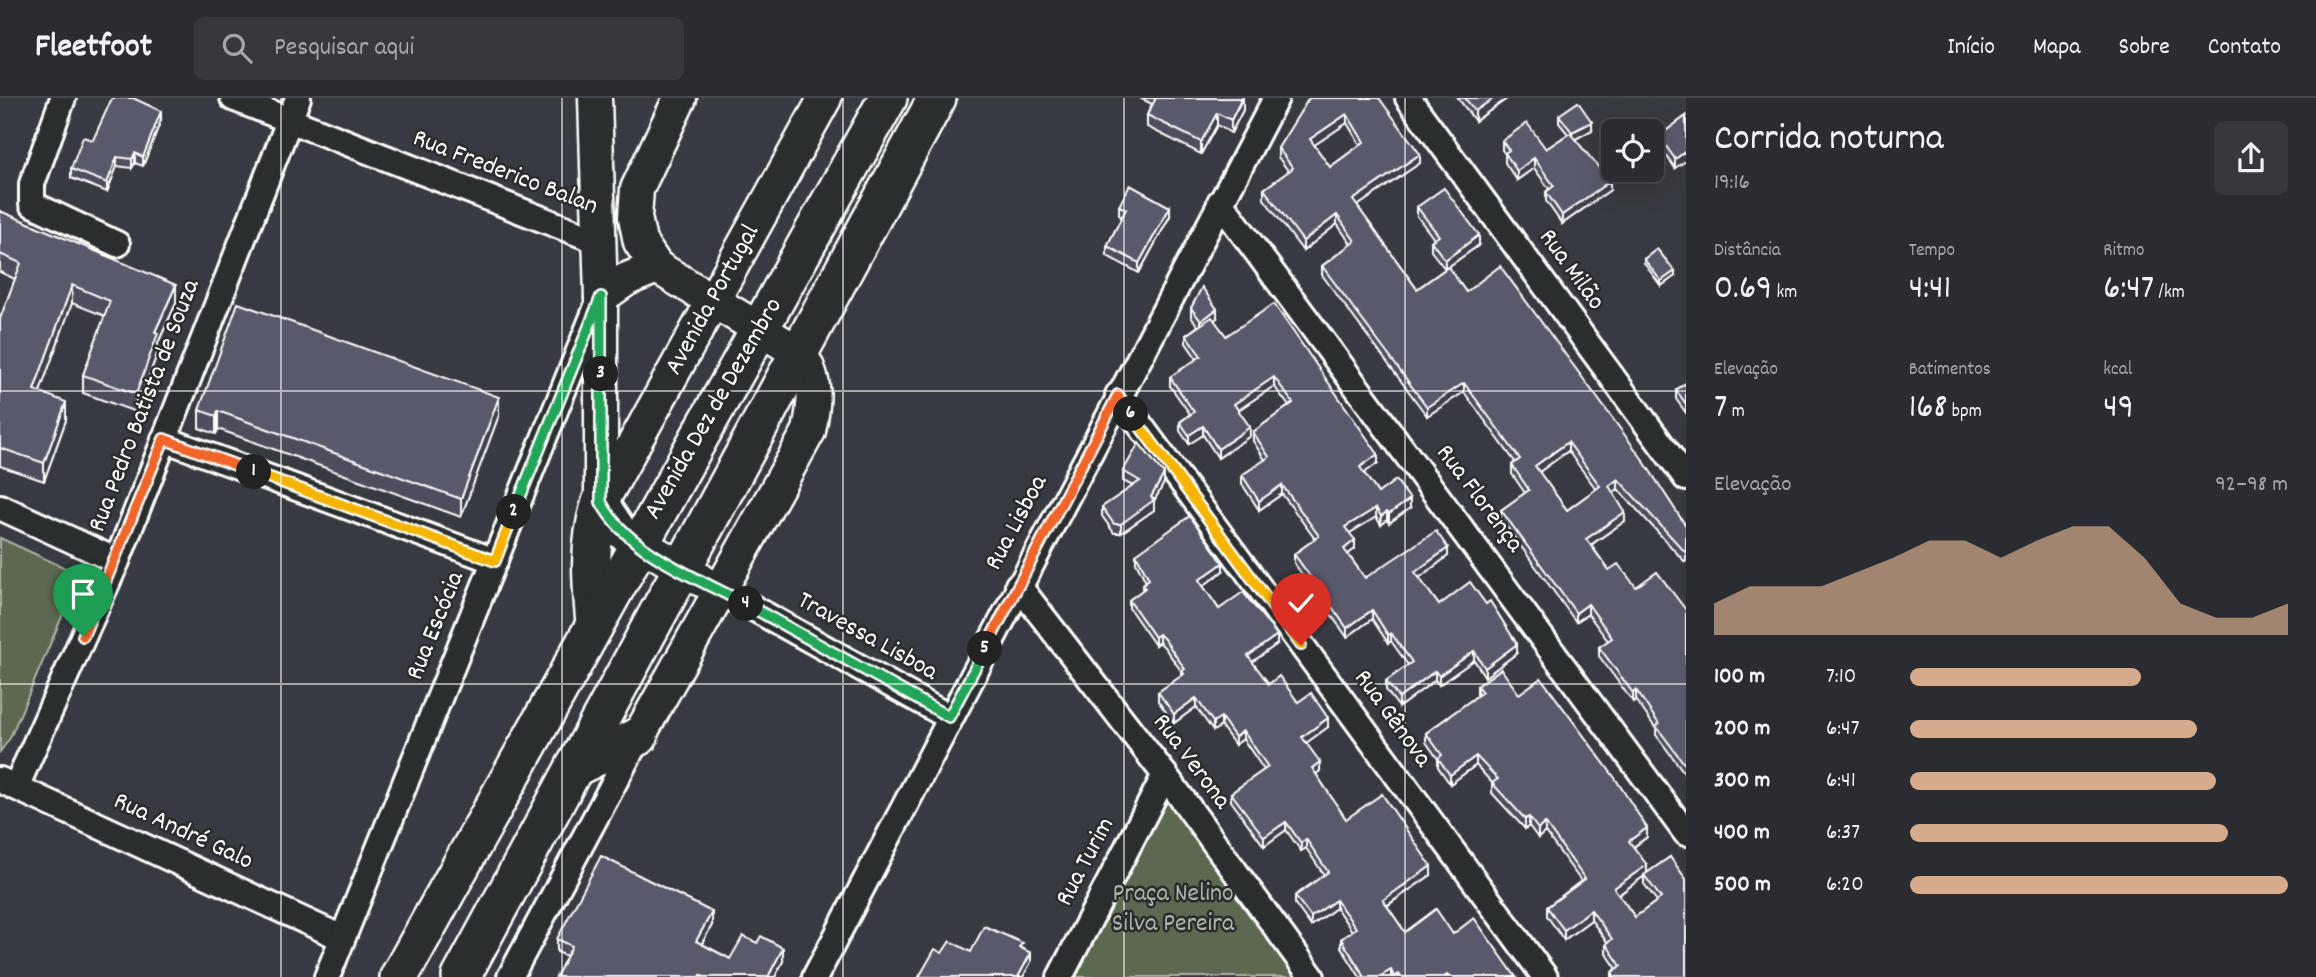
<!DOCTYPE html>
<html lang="pt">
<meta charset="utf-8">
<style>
:root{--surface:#2a2c31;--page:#36383d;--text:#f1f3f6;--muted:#a5a7ab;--line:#46484d;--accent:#d6ab8b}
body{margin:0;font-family:Dekko,sans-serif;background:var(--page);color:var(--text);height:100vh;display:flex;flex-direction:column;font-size:26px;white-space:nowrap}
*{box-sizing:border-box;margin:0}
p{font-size:23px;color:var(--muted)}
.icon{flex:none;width:38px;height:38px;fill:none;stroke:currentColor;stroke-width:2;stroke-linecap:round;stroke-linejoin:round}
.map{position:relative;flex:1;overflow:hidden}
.drawer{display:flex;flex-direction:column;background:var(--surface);width:630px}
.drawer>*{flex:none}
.controls{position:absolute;left:1601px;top:21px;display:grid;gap:14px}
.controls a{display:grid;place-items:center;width:63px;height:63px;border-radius:10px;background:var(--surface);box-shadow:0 7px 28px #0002,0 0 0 2px var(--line);font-size:35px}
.pin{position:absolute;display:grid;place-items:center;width:60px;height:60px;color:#fff;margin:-72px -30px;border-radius:50% 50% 50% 0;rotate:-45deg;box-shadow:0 0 7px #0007}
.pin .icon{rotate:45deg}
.km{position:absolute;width:35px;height:35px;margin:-18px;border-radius:50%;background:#222;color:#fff;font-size:19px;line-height:35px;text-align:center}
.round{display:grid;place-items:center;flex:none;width:74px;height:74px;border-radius:10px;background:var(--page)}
.summary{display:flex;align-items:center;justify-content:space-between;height:119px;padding:0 28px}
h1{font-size:38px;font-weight:600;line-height:52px}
.stats{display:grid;grid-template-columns:repeat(3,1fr);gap:10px;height:119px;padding:7px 28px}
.stats div{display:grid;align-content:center}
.stats b{font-size:35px;font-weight:600}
.stats small{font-size:19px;font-weight:400}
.stats p{font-size:19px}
.chart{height:196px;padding:14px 28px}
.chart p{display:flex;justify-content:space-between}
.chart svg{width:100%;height:126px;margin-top:7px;fill:var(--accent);opacity:.7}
ul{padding:0 28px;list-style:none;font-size:23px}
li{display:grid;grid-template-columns:112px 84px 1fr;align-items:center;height:52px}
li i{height:18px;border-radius:9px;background:var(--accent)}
header{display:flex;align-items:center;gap:42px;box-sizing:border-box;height:98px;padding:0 35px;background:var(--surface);border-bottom:2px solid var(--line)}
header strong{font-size:33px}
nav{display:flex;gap:38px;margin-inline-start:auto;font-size:24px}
.search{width:490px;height:63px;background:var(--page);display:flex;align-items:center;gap:18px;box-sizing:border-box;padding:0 24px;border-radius:10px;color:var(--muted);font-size:26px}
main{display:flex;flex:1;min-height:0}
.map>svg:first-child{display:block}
</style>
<header>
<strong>Fleetfoot</strong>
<div class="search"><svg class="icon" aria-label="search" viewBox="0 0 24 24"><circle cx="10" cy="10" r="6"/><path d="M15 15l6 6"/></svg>Pesquisar aqui</div>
<nav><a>Início</a><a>Mapa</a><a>Sobre</a><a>Contato</a></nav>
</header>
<main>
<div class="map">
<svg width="1686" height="879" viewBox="0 0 1686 879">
<rect width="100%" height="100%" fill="#383a41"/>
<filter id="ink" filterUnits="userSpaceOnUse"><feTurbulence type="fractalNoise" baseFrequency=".0143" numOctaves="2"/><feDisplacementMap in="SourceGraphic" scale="14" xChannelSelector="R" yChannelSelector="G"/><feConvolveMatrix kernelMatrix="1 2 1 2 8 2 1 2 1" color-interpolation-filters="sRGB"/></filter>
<g filter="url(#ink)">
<g fill="#5b6850" stroke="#adb4a8" stroke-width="2">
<path d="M0,440L74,474L78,481L10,640L0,654Z"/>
<path d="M1165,677L1299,879H1060Z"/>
</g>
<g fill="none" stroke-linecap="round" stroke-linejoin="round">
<defs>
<g id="minor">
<path d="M63,0L32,86V106L117,146"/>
<path d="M233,0L598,143"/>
<path d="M1408,0L1686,380"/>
<path d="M1220,104L1686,735"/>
<path d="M1118,297L1545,879"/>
<path d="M164,341L495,463"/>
<path d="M0,409L117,463"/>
<path d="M1018,487L1165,677L1312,879"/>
<path d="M719,491L949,619"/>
<path d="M0,682L342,840"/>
<path d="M16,689L117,463L298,0"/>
<path d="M327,879L598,206"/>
<path d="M510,879L639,638"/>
<path d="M815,879L1276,0"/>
<path d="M1060,879L1165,677"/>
</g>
<g id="major">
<path d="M595,0L601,199V404L621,434L701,482"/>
<path d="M601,199L627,181L657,169"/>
<path d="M604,400L825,0"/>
<path d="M639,638L809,333C815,304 818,280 799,255L657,169L640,144L635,119L637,91L680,0"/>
</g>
<g id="highway">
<path d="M595,525C591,483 588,445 601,404"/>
<path d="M574,670L639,638"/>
<path d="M399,879L888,0"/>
<path d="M461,879L937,0"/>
</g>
</defs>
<use href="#minor" stroke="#fff" stroke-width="30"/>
<use href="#major" stroke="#fff" stroke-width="37"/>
<use href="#highway" stroke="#fff" stroke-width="42"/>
<use href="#minor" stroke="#2a2d2e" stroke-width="24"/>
<use href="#major" stroke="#2a2d2e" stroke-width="32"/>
<use href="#highway" stroke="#2a2d2e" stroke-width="37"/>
</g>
<g fill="#4d4d5d" stroke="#fff" stroke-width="2" fill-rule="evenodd">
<path d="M1140,0H1243V12L1231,35L1217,27L1201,56L1147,29V17L1152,6Z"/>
<path d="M1379,0L1420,65L1357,108L1417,191L1445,171L1431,153V143L1434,141L1417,118V109L1479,147L1448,169L1466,194L1686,428V463L1685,464L1618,391L1613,394L1625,423L1591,447L1609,472L1636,489L1686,512V677L1656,637V631L1636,602L1633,604L1599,558V549L1608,543L1588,516L1576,524L1501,421V412L1525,395L1512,376V367L1515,364L1464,294L1427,318L1322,177V168L1351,146L1337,126L1303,153L1264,101V91L1289,74L1278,59V50ZM1347,25L1360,47L1330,69L1314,47ZM1568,353L1596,391L1567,412L1539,374Z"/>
<path d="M1458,0H1508L1475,23Z"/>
<path d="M1559,17L1592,32L1575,41L1610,92L1562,126L1546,103V94L1549,91L1534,70L1517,82L1505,65V56L1502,52V43L1546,51L1568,36L1559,25Z"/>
<path d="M1686,18L1675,70L1659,47V38Z"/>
<path d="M161,22L143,68L135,65L132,70L117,68L107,94L71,80V71L93,42Z"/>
<path d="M1119,108L1170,118L1139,175L1107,158V148L1122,119L1119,117Z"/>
<path d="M0,113L176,205L158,245V253L136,314L83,295V277L105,218L72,205L40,294L66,322L44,383L0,368V221L15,181L0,174Z"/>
<path d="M1644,161L1675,178L1661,188L1644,165Z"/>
<path d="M1191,210L1217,220L1214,222L1226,238L1378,365L1364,375L1378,395L1410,410L1389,425L1387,422L1381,427L1376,419L1349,435L1355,451L1348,456L1365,480L1448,458L1419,480L1439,507L1517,555L1485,579L1474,562L1439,587L1435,582L1399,609L1386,592V583L1408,567L1391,543L1388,545L1372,521L1347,539L1294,465V456L1315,441L1282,396L1259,412L1242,386V377L1265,362L1253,343V334L1289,308L1274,288L1238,312L1250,338L1218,360L1203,337L1189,346L1180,333V324L1190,316L1170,288V279L1197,261L1186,245V237L1198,228L1191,219Z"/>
<path d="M1686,285V315L1676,301V292Z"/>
<path d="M199,312L499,317L461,419L218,331L216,336L199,330Z"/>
<path d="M1123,373L1164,385L1154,403V412L1121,435H1114L1102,418V409L1133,388L1123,383Z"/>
<path d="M1136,456L1223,473L1203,488L1219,511L1277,546L1252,564L1269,586L1298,604L1328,629L1306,645L1320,673L1316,676L1346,721L1431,777L1387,808L1405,834L1453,836L1516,879H1360L1341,849V841L1352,833L1336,810L1311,828L1295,806V798L1324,777L1306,750L1301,753L1286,732L1264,748L1231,703V695L1264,672L1243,641L1235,647L1221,628L1213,633L1196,609L1174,625L1158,603V594L1182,578V574L1164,549L1159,544L1155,547L1129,510V502L1143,492V486L1146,484L1136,464Z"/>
<path d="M1477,588L1519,596L1647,739L1634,749L1647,775L1670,759L1686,879H1612V874L1617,871L1606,855V846L1607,844L1591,822L1564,842L1547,818V809L1581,783L1545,734L1538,740L1529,728L1525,731L1492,695V685L1476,667L1450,686L1438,669V661L1426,644V635L1477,598ZM1644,778V786L1657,803L1635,819L1619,797Z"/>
<path d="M712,827L702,846L730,861L783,863L775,879H556L567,858L557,854V841Z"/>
</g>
<g fill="#3e3f4c" stroke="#fff" stroke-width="2">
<path d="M1243,0V12L1231,35V22Z"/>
<path d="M1494,0H1508L1475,23V13Z"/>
<path d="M161,13V22L143,68V59Z"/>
<path d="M1217,15V27L1201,56V44Z"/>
<path d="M1347,16V25L1310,50V41Z"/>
<path d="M1592,24V32L1572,43V34Z"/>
<path d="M1686,53V63L1675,70V61Z"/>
<path d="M135,55V65L132,70V61Z"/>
<path d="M1420,56V65L1353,111V102Z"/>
<path d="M117,59V68L107,94V85Z"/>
<path d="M1534,60V70L1517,82V73Z"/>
<path d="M1610,83V92L1562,126V117Z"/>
<path d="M1170,109V118L1139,175V165Z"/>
<path d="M1337,117V126L1303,153V143Z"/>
<path d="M1479,137V147L1445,171V162Z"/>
<path d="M1675,173V178L1661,188V183Z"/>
<path d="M72,187V205L34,310V292Z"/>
<path d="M176,187V205L158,245V253L136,314V296L155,234Z"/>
<path d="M1217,211V220L1201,232V223Z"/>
<path d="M1274,279V288L1234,315V306Z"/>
<path d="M1464,285V294L1427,318V309Z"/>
<path d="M499,299V317L461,419V401Z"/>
<path d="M66,304V322L44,383V365Z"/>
<path d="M218,313V331L216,336V318Z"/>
<path d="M1203,328V337L1189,346V337Z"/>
<path d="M1250,329V338L1218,360V351Z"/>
<path d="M1568,344V353L1535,377V368Z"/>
<path d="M1378,356V365L1360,378V369Z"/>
<path d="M1164,376V385L1154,403V412L1121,435V426L1151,399Z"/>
<path d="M1618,381V391L1609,397V388Z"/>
<path d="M1282,387V396L1259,412V403Z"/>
<path d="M1410,401V410L1389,425V416Z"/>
<path d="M1376,410V419L1345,438V429Z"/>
<path d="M1387,414V422L1381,427V418Z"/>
<path d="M1625,414V423L1586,450V441Z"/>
<path d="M1355,442V451L1344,459V451Z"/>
<path d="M1448,450V458L1415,483V474Z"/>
<path d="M1223,465V473L1199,491V482Z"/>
<path d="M1588,506V516L1576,524V515Z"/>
<path d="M1372,512V521L1347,539V530Z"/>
<path d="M1391,535V543L1388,545V537Z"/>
<path d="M1159,536V544L1155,547V539Z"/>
<path d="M1277,537V546L1248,567V558Z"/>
<path d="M1517,546V555L1485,579V570Z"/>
<path d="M1474,553V562L1439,587V578Z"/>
<path d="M1435,573V582L1399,609V600Z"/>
<path d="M1636,592V602L1633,604V595Z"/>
<path d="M1196,600V609L1174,625V616Z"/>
<path d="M1221,619V628L1213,633V624Z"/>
<path d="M1328,620V629L1302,648V639Z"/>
<path d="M1243,633V641L1235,647V639Z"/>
<path d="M1476,658V667L1450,686V677Z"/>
<path d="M1320,664V673L1312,679V670Z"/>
<path d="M1529,719V728L1525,731V721Z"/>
<path d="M1286,724V732L1264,748V739Z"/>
<path d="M1545,725V734L1538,740V731Z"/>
<path d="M1647,730V739L1629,752V743Z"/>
<path d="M1306,741V750L1301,753V745Z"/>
<path d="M1647,767V776L1614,800V790Z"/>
<path d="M1431,768V777L1383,810V802Z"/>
<path d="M1336,802V810L1311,828V819Z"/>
<path d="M1591,812V822L1564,842V832Z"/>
<path d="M712,814V827L696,856V843Z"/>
<path d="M783,850V863L775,879H768Z"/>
<path d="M1031,855V864L1023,879H1018Z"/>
<path d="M1391,872V879H1379Z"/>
</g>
<g fill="#595a6c" stroke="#fff" stroke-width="2" fill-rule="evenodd">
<path d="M112,0H133L161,13L143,59L135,55L132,61L117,59L107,85L71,71L83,39L93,42Z"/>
<path d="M1156,0H1242L1231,22L1217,15L1201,44L1147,17Z"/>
<path d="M1309,0H1379L1420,56L1353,102L1417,191L1448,169L1466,194L1500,168L1641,359L1686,428V454H1685L1618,381L1609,388L1625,414L1586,441L1609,472L1618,466L1636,489L1657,474L1686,512V668L1656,628L1659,626L1636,592L1633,595L1599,549L1612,540L1588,506L1576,515L1501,412L1529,392L1512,367L1520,361L1464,285L1427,309L1322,168L1355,143L1337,117L1303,143L1264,91L1293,70L1278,50ZM1347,16L1364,44L1330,69L1310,41ZM1568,344L1600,388L1567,412L1535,368Z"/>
<path d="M1465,0H1494L1475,13Z"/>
<path d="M1578,4L1592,24L1572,34L1559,17Z"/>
<path d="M1686,18V53L1675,61L1659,38Z"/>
<path d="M1527,25L1546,51L1570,35L1610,83L1562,117L1546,94L1554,88L1534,60L1517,73L1505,55L1509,52L1502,43Z"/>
<path d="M1130,87L1170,109L1139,165L1107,148L1126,111L1119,108Z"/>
<path d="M1444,90L1479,137L1445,162L1431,143L1439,138L1417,109Z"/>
<path d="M0,113L176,187L155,234L158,235L136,296L83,277L110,203L72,187L34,292L66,304L44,365L0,350V221L21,165L0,156Z"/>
<path d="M1657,151L1675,173L1661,183L1644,161Z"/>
<path d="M1202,189L1217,211L1201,223L1191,210Z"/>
<path d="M238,205L499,299L461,401L218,313L216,318L199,312Z"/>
<path d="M1274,206L1378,356L1360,369L1378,395L1396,382L1410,401L1389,416L1387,414L1381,418L1376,410L1345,429L1355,442L1344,451L1365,480L1436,433L1448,450L1415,474L1439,507L1470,484L1486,506L1490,503L1517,546L1485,570L1474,553L1439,578L1435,573L1399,600L1386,583L1412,564L1391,535L1388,537L1372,512L1347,530L1294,456L1319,438L1282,387L1259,403L1242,377L1269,359L1253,334L1293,305L1274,279L1234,306L1250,329L1218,351L1203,328L1189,337L1180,324L1194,314L1170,279L1201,258L1186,237L1212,219L1226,238Z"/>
<path d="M1686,285V306L1676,292Z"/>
<path d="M1139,345L1164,376L1151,399L1154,402L1121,426H1114L1102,409L1140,383L1123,373Z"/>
<path d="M1190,418L1223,465L1199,482L1219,511L1243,494L1277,537L1248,558L1269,586L1279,578L1298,604L1311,595L1328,620L1302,639L1320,664L1312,670L1346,721L1382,696L1431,768L1383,802L1405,834L1436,811L1453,836L1474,820L1516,879H1449L1447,877L1444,879H1401L1399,876L1394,879L1391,872L1379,879H1365L1341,841L1356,830L1336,802L1311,819L1295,798L1328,774L1306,741L1301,745L1286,724L1264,739L1231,695L1268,669L1243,633L1235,639L1221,619L1213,624L1196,600L1174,616L1158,594L1184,576L1182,573L1185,571L1164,541L1159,536L1155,539L1129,502L1145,490L1143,486L1149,481L1136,456Z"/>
<path d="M1501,571L1519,596L1541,580L1615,680L1647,730L1629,743L1647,767L1614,790L1635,819L1661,800L1644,777L1670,759L1686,781V879H1615L1612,874L1621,868L1606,846L1612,841L1591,812L1564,832L1547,809L1585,781L1545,725L1538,731L1529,719L1525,721L1492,685L1498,681L1476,658L1450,677L1438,660L1442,657L1426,635L1482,594L1477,588Z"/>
<path d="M601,758L712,814L696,843L730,861L743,838L757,845L761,838L783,850L768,879H704L701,877L700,879H556L572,848L557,841Z"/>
<path d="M984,828L1023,845L1019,849L1031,855L1018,879H919L935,851L942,855L950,843L971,854Z"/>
</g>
</g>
<g fill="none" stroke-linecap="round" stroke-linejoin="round" filter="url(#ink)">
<defs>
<path id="split-1" d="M83,538L164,341L254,374"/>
<path id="split-2" d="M254,374L495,463L514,414"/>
<path id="split-3" d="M514,414L601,199V276"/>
<path id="split-4" d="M601,276V404C627,454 698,480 746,506"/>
<path id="split-5" d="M746,506L949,619L985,551"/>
<path id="split-6" d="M985,551L1118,297L1131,316"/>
<path id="split-7" d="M1131,316L1301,547"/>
</defs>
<use href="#split-1" stroke="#fff" stroke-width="14"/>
<use href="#split-2" stroke="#fff" stroke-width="14"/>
<use href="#split-3" stroke="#fff" stroke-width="14"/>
<use href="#split-4" stroke="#fff" stroke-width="14"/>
<use href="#split-5" stroke="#fff" stroke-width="14"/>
<use href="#split-6" stroke="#fff" stroke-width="14"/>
<use href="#split-7" stroke="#fff" stroke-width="14"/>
<use href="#split-1" stroke="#f0652b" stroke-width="9"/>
<use href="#split-2" stroke="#f5b400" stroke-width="9"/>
<use href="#split-3" stroke="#22a559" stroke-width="9"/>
<use href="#split-4" stroke="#22a559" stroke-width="9"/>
<use href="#split-5" stroke="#22a559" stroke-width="9"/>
<use href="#split-6" stroke="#f0652b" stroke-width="9"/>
<use href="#split-7" stroke="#f5b400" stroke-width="9"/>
</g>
<path fill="none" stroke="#fff" stroke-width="2" stroke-opacity="0.55" d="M281,0V879M562,0V879M843,0V879M1124,0V879M1405,0V879M0,293H1686M0,586H1686"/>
<g text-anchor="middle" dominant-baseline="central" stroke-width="5" stroke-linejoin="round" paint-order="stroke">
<g font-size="26" fill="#fff" stroke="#2a2d2e">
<text transform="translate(505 75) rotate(21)">Rua Frederico Balan</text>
<text transform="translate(1571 172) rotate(54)">Rua Milão</text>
<text transform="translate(713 202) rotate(-61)">Avenida Portugal</text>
<text transform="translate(145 308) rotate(-69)">Rua Pedro Batista de Souza</text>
<text transform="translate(714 311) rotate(-60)">Avenida Dez de Dezembro</text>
<text transform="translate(1479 401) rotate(53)">Rua Florença</text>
<text transform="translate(1017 425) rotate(-62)">Rua Lisboa</text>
<text transform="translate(436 528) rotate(-68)">Rua Escócia</text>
<text transform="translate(867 539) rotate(29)">Travessa Lisboa</text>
<text transform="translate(1392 621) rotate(54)">Rua Gênova</text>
<text transform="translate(1191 664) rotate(53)">Rua Verona</text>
<text transform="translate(183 734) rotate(25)">Rua André Galo</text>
<text transform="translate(1086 764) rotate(-62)">Rua Turim</text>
</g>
<g font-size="26" fill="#adb4a8" stroke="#2a2d2e">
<text x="1173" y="796">Praça Nelino<tspan x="1173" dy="30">Silva Pereira</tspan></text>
</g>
</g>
</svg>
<div class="controls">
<a><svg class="icon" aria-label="locate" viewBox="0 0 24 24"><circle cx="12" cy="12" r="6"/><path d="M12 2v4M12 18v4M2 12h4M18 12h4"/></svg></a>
</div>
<div class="pin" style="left:83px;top:538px;background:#1e9e55"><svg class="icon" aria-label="arrive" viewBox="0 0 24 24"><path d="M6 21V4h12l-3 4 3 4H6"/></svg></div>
<div class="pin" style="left:1301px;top:547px;background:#d93025"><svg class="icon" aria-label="check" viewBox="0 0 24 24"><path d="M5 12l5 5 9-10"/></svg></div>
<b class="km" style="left:254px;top:374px">1</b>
<b class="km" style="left:514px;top:414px">2</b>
<b class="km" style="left:601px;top:276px">3</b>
<b class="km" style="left:746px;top:506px">4</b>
<b class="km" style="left:985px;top:551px">5</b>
<b class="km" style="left:1131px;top:316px">6</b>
</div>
<section class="drawer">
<div class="summary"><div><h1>Corrida noturna</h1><p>19:16</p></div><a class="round"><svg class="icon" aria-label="share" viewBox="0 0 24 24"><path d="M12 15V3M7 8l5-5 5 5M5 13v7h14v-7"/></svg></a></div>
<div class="stats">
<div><p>Distância</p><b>0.69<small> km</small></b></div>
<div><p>Tempo</p><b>4:41</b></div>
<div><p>Ritmo</p><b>6:47<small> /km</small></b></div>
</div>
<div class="stats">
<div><p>Elevação</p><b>7<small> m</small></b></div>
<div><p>Batimentos</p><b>168<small> bpm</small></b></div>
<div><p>kcal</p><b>49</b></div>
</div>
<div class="chart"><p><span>Elevação</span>92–98 m</p>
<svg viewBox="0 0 160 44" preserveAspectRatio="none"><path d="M0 44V33L10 27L20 27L30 27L40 22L50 17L60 11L70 11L80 17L90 11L100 6L110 6L120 17L130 33L140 38L150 38L160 33V44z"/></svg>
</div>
<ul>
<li><b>100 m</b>7:10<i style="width:61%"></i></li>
<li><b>200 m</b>6:47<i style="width:76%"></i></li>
<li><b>300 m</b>6:41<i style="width:81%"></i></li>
<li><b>400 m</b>6:37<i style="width:84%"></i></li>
<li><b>500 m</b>6:20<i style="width:100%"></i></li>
</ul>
</section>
</main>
